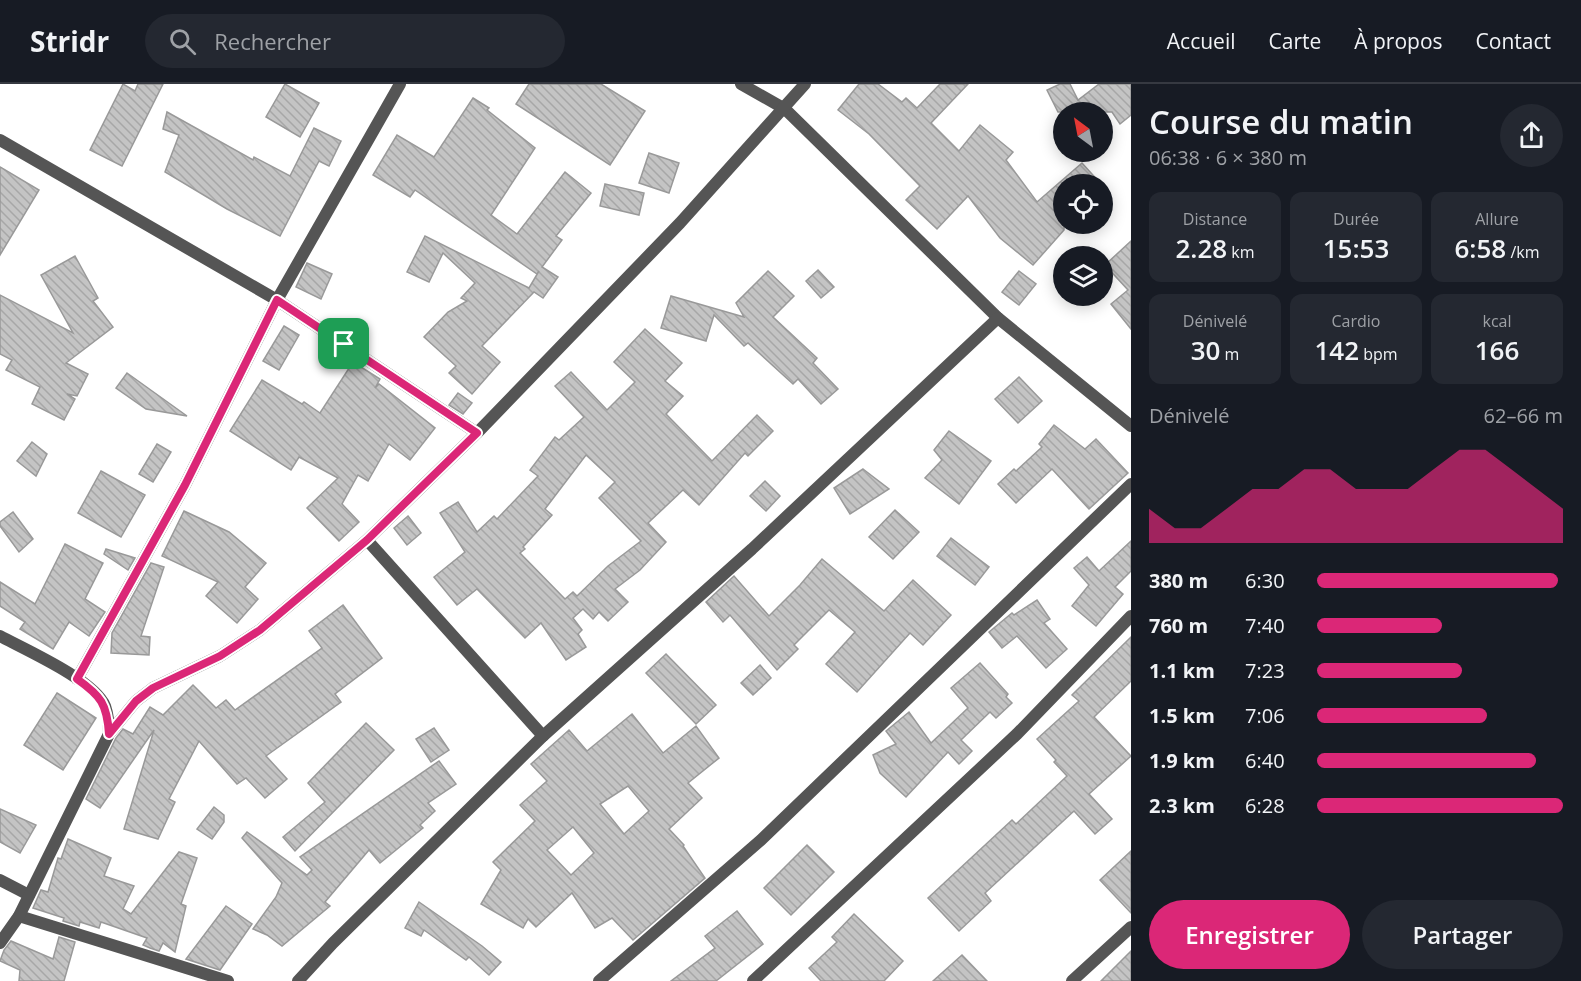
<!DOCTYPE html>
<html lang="fr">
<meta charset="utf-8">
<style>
:root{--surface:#171b24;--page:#242831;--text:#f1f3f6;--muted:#9ea1a6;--line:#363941;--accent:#db2777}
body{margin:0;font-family:"Open Sans",sans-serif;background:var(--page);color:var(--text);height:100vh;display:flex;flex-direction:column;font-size:22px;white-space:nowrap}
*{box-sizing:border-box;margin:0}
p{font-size:20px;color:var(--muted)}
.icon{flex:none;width:33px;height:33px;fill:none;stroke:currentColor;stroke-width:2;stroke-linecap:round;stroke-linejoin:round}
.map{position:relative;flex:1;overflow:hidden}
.drawer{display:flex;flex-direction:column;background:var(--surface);width:450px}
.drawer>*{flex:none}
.needle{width:39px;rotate:328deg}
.buttons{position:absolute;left:1053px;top:18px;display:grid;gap:12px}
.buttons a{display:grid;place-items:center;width:60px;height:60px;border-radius:50%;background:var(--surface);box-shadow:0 3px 15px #0003;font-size:30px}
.pin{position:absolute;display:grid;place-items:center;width:51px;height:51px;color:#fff;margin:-26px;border-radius:12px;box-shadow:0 3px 9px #0006}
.round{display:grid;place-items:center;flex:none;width:63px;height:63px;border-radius:32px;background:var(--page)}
.summary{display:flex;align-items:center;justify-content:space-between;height:102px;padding:0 18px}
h1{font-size:33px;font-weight:600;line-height:45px}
.figures{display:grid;grid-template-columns:repeat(3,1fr);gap:9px;height:102px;padding:6px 18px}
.figures div{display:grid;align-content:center;border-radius:12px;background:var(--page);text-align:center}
.figures b{font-size:26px;font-weight:600}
.figures small{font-size:16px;font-weight:400}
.figures p{font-size:16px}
.chart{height:168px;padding:12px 18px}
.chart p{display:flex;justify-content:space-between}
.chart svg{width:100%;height:108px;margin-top:6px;fill:var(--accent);opacity:.7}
.button{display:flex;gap:12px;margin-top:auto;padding:12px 18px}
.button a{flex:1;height:69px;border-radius:36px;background:var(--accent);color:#fff;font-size:24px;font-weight:600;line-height:69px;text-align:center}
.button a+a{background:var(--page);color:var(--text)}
ul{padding:0 18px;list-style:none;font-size:20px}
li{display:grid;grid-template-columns:96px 72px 1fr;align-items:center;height:45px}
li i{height:15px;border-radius:8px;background:var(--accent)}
header{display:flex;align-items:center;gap:36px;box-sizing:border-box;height:84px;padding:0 30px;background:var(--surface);border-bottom:2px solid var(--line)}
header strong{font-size:28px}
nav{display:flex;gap:33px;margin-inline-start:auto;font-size:21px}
.search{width:420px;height:54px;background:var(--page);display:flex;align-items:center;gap:15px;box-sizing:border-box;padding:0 21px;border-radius:33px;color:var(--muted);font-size:22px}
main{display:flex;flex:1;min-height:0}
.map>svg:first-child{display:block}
</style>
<header>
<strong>Stridr</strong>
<div class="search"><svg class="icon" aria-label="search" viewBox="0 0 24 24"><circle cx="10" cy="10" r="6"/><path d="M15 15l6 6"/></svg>Rechercher</div>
<nav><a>Accueil</a><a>Carte</a><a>À propos</a><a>Contact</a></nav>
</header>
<main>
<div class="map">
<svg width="1131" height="897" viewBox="0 0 1131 897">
<defs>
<pattern id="building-back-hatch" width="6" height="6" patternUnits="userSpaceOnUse" patternTransform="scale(1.5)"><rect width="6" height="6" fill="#c4c4c4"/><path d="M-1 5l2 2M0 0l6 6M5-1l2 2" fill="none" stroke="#a7a7a7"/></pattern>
</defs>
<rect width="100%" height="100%" fill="#fff"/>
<g fill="url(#building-back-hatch)" stroke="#999" stroke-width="1.5" fill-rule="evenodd">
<path d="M123,0L135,7L138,0H163L122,82L90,66Z"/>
<path d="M285,0L319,19L300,53L266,33Z"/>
<path d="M529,0H601L645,27L610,81L516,20Z"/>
<path d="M859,0H878L902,18L906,14L917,24L940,0H968L931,39L959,67L980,41L1013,68L1006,76L1037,118L1082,79L1101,100H1064V146L1033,181L1000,154L968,112L937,145L906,116L920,102L869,50L838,26Z"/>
<path d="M1060,0H1070L1078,16L1099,0H1131V31L1120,40L1112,28H1058L1047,6Z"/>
<path d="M473,14L489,24L487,26L535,64L491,131L517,150L565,88L591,109L556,152L562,156L542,183L558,193L543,214L534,208L482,262L500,278L472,310L449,289L456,282L424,253L448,228L467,217L461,214L475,199L443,169L429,198L407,188L425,152L529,204L539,187L537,190L415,106L410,113L373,91L397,51L434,73Z"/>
<path d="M167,28L253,76L254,73L290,92L314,44L341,57L329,82L319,77L280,152L227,125L165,88L179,51L163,45Z"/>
<path d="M649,69L679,79L669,109L639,99Z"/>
<path d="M0,83L39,106L0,171Z"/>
<path d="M605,100L644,109L639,131L600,122Z"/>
<path d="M1131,157V245L1111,220L1128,206L1105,181Z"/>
<path d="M75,172L98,214L93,217L113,243L66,279L88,290L77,312L67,310L75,315L64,336L32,320L40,303L6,286L12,276L0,270V211L73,249L41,191Z"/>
<path d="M307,179L332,190L321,215L296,203Z"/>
<path d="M818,186L834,203L821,214L806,197Z"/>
<path d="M768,187L794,212L773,233L817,274L813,279L838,305L821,320L798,295L793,300L748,259L744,262L714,231L706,257L661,244L671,212L744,233L736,219Z"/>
<path d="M1019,187L1036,200L1019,221L1002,208Z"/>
<path d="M284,242L299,251L279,286L263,277Z"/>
<path d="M645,245L682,279L665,297L683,312L666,330L712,377L757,331L773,347L748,372L745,369L699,421L683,406L648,439L666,458L640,486L615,505L628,518L608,537L599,528L593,535L583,525L573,534L582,546L578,550L586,563L566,576L541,539L525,554L477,505L457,521L434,493L465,468L440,429L458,418L477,448L494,432L497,435L538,392L530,386L555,353L559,356L584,333L555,302L571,288L607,326L635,298L614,278ZM586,371L615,398L599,414L641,457L608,482L577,512L573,508L565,515L520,469L525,465L523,463L552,431L545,425Z"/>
<path d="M353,278L380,295L375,304L379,300L435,344L410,376L389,360L368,397L358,391L342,420L359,438L339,457L307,424L338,394L299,373L291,386L230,347L262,296L302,320L304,318L320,329Z"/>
<path d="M127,289L187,332L146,325L116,304Z"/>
<path d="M1019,293L1042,317L1018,339L995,315Z"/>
<path d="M458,309L472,319L463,330L449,321Z"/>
<path d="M1054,341L1085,365L1096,355L1128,389L1089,425L1052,385L1016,419L998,400L1014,385L1016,387L1042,363L1039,360Z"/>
<path d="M949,347L991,377L959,420L925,394L942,376L934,366Z"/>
<path d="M32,358L47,370L36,392L17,377Z"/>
<path d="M157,360L171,368L153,398L139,390Z"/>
<path d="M863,385L889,405L850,430L834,404Z"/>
<path d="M101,387L145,411L121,453L78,429Z"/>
<path d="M765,397L780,412L766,427L750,412Z"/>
<path d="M895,426L919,448L893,475L869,453Z"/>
<path d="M184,427L229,448L266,479L245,503L258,515L237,539L206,512L218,498L162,472Z"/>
<path d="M13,428L33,455L19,468L0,442V438Z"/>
<path d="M408,432L421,449L407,461L394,444Z"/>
<path d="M951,454L989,483L975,501L937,472Z"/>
<path d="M1131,457V487L1115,503L1123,510L1096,542L1072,522L1089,501L1074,484L1087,473L1099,487Z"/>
<path d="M65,460L103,479L85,515L105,528L89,552L69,538L53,565L20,545L25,538L0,522V498L35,520Z"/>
<path d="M106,465L135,474L128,486L104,470Z"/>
<path d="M822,475L884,527L913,496L951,531L923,561L910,549L857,608L826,580L855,548L829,526L794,561L798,565L777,586L730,531L723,538L706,518L734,492L769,532L800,501Z"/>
<path d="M151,479L164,483L141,552L150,553L149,571L111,569L112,549Z"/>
<path d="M1037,516L1050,535L1044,539L1067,565L1046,584L1017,552L1002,564L989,548L1012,529L1014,531Z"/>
<path d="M343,521L382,574L335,610L341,618L266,672L287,695L265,714L246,694L237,700L199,657L169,715L175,718L158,755L124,745L154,646L100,724L86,715L116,654L123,645L133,650L150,623L163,631L193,601L216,624L226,616L235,626L322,564L309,547Z"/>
<path d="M1131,553V597L1094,633L1131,672L1089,710L1112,735L1095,750L1074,727L985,809L991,817L959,847L928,814L1012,736L1016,740L1067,692L1054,678L1056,676L1037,655L1079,617L1072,611Z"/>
<path d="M666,570L716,621L696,640L646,589Z"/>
<path d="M980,579L1008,610L1006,613L1012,619L996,634L990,628L961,656L972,667L959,680L948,668L906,713L880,689L873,671L896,660L886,647L909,628L931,659L968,624L951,604Z"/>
<path d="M760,581L771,594L753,611L741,599Z"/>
<path d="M57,609L96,634L63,686L24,661Z"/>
<path d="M632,630L663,669L696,642L719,674L688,699L702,714L669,745L684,761L683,762L705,794L633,856L612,834L595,844L572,809L536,843L528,835L523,844L481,820L501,786L493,778L535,737L520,721L547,697L531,680L569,646L587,667ZM628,702L649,727L624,750L600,720ZM573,743L594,769L571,791L547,766Z"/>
<path d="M366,639L394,666L295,767L283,753L325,718L308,699Z"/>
<path d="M434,644L449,666L431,678L416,655Z"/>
<path d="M439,677L456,700L428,719L435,727L420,741L423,744L380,779L369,766L325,818L330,822L282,862L267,851L253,845L276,813L282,799L242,754L247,748L307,791L312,786L300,773Z"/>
<path d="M214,723L224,731V738L212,755L197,745Z"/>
<path d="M0,725L36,741L20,769L0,758Z"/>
<path d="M68,755L111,774L104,792L134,802L123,825L131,830L179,768L197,774L181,820L186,822L175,868L163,859L159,867L150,864L143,861L147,854L101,838L99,844L80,838L79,842L63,837L64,834L33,824L41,806L48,808L58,774L61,775Z"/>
<path d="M807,761L834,788L791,831L764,804Z"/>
<path d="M1131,767V829L1100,796Z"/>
<path d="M419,818L482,862L501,878L489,891L469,873L466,876L424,846L421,852L405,844Z"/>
<path d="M226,822L252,840L220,886L186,875Z"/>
<path d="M737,827L763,860L716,897H671L715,864L705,852Z"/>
<path d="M854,830L903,877L884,897H821L809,884L837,858L832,853Z"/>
<path d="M59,853L75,858L64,897H19L20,886L0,877L4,866L11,857L53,875Z"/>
<path d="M1131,867V897H1101Z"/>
<path d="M962,871L987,897H933Z"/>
</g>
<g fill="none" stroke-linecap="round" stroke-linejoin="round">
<g stroke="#555" stroke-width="12">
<path d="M741,0L785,25L998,234L1131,342"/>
<path d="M0,56L277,216L477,349"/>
<path d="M367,456L543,652"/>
<path d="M0,552C26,566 94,596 105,622C108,631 109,640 109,650"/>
<path d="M77,595L185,401L277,216L400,0"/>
<path d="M0,796L29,811"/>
<path d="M19,832L228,897"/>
<path d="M0,859L19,832L109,650L136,617L153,604L220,572L260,546L367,456L477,349L680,139L805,0"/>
<path d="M298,897L333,859L543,652L752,465L998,234"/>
<path d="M599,897L761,756L1131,400"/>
<path d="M753,897L1017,650L1131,532"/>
<path d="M1072,897L1131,843"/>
</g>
</g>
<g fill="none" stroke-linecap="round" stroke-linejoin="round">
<defs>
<path id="route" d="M277,216L477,349L367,456L260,546L220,572L153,604L136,617L109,650C107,620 101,612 77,595L185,401Z"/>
</defs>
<use href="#route" stroke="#fff" stroke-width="12"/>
<use href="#route" stroke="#db2777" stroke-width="8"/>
</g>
</svg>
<div class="buttons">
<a><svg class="needle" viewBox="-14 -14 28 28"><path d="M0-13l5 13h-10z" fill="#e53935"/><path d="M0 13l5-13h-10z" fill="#9ea1a6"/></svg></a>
<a><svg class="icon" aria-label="locate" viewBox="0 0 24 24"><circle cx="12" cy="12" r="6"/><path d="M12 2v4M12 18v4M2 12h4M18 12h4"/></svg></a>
<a><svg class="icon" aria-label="layers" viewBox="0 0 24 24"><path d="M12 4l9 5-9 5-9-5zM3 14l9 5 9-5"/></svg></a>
</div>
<div class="pin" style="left:344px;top:260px;background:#1e9e55"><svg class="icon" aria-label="arrive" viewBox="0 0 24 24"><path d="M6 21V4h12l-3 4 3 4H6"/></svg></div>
</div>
<section class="drawer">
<div class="summary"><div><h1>Course du matin</h1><p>06:38 · 6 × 380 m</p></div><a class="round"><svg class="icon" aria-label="share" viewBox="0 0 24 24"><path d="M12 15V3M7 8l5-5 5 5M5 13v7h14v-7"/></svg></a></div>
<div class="figures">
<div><p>Distance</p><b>2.28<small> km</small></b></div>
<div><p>Durée</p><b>15:53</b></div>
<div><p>Allure</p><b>6:58<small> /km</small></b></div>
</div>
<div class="figures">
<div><p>Dénivelé</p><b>30<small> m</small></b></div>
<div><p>Cardio</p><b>142<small> bpm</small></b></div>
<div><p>kcal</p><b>166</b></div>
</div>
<div class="chart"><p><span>Dénivelé</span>62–66 m</p>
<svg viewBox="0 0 160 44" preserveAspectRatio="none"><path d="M0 44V30L10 38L20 38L30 30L40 22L50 22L60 14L70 14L80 22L90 22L100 22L110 14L120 6L130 6L140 14L150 22L160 30V44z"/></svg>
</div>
<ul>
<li><b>380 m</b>6:30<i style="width:98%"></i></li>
<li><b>760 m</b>7:40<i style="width:51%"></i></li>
<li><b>1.1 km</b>7:23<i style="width:59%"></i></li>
<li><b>1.5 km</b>7:06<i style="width:69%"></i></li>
<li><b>1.9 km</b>6:40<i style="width:89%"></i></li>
<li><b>2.3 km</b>6:28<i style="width:100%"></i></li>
</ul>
<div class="button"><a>Enregistrer</a><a>Partager</a></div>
</section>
</main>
